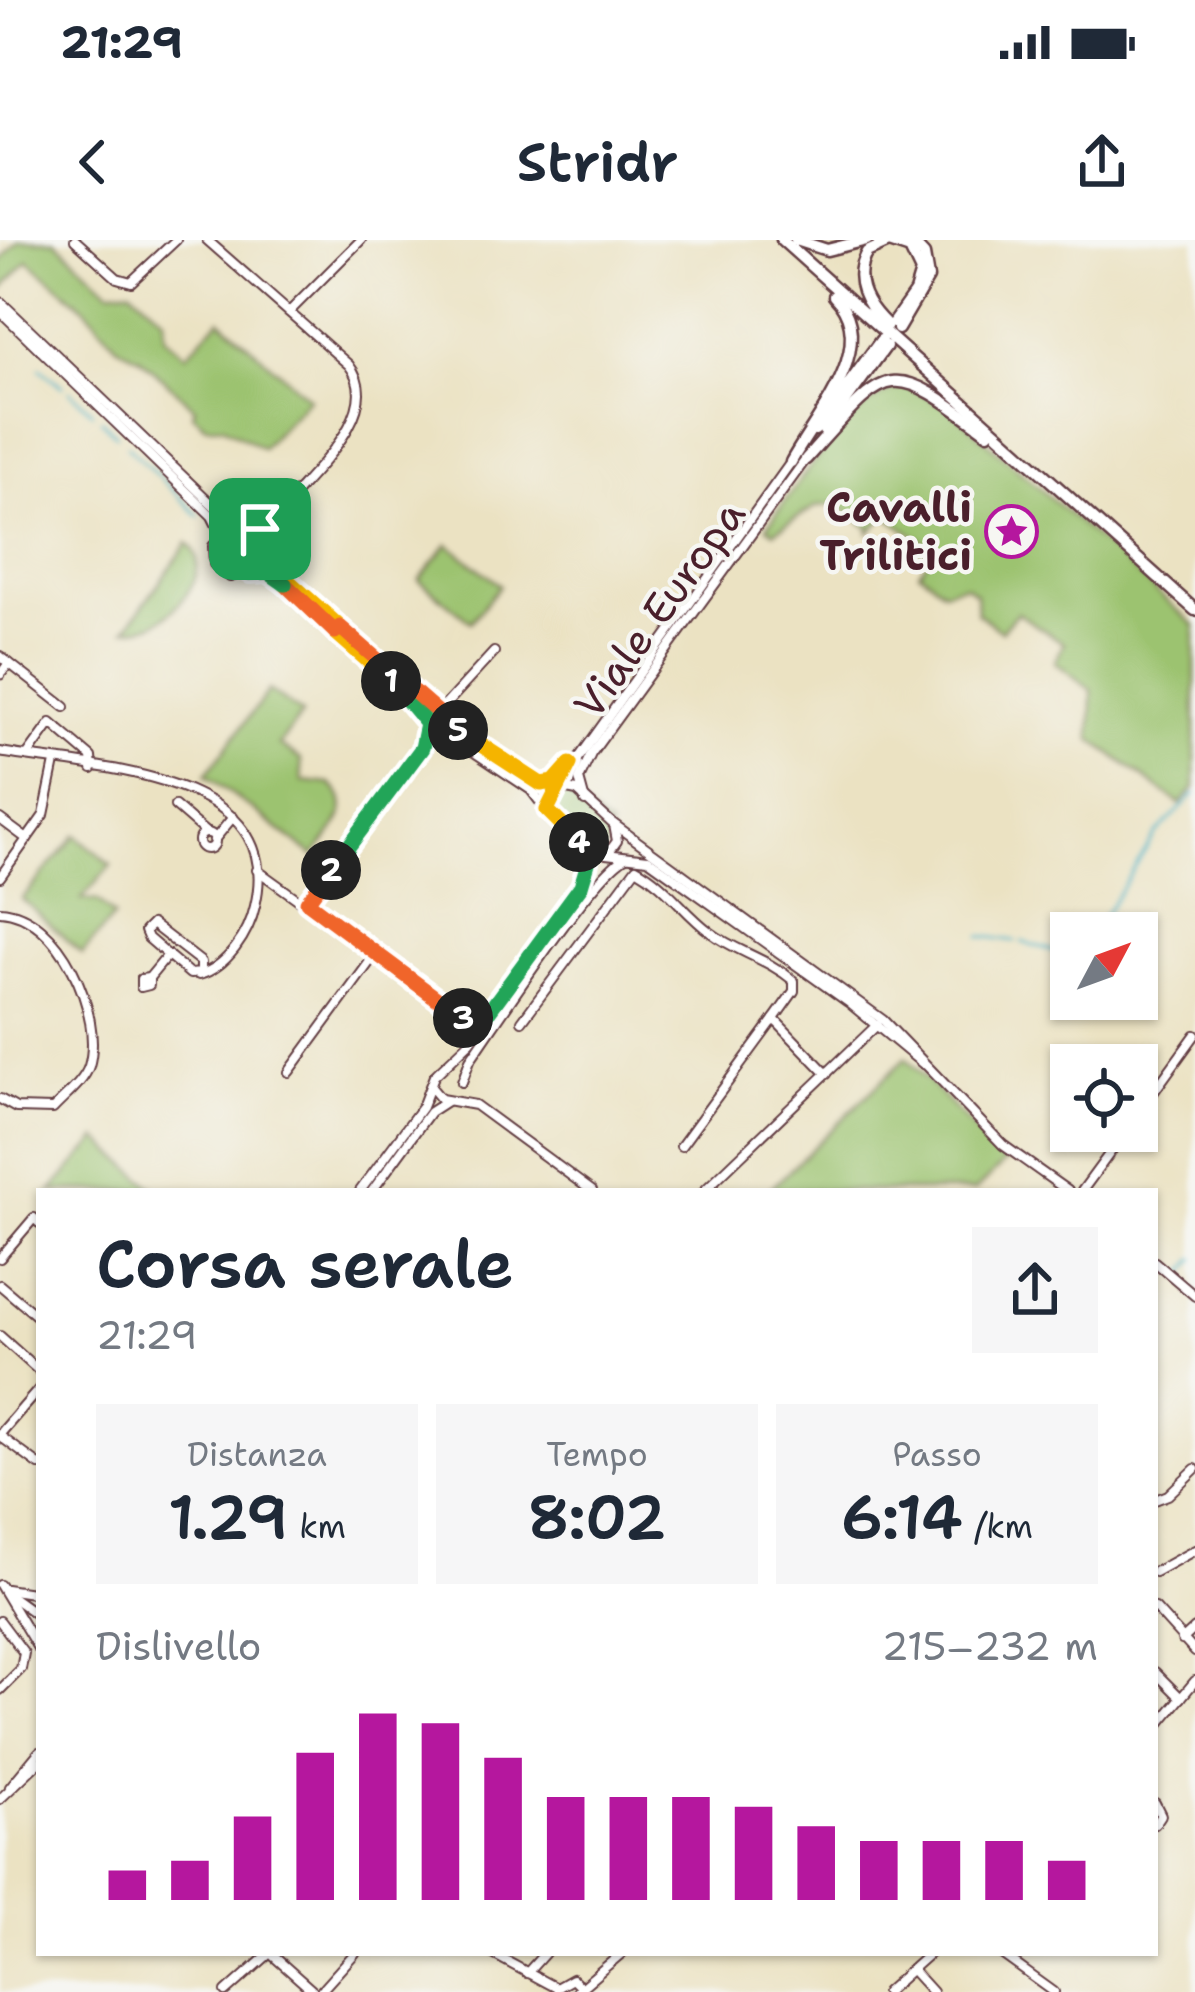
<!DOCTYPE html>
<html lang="it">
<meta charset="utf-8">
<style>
:root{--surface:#fff;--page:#f6f6f7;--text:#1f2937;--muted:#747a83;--accent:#b5179e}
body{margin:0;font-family:"Shantell Sans",sans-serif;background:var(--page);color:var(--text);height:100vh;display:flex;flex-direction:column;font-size:45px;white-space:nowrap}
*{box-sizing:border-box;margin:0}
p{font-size:39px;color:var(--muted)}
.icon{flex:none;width:66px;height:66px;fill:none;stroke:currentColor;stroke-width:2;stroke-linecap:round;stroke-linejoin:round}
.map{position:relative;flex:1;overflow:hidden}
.details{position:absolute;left:36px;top:948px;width:1122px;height:768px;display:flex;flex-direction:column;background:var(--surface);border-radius:0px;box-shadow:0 3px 9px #0004}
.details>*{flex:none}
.needle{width:78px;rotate:49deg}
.fabs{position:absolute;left:1050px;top:672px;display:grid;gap:24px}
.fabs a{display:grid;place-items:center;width:108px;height:108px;border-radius:0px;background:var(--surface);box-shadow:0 3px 9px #0004;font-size:60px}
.pin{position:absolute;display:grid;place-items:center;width:102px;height:102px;color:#fff;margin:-51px;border-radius:24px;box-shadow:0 6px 18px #0006}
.km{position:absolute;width:60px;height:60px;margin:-30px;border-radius:50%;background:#222;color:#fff;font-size:33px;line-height:60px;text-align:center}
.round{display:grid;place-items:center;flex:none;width:126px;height:126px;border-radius:0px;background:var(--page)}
.headline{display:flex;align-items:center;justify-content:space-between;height:204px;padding:0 60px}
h1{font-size:66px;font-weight:600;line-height:90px}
.metrics{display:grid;grid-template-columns:repeat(3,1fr);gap:18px;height:204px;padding:12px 60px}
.metrics div{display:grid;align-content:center;border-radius:0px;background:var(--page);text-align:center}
.metrics b{font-size:60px;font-weight:600}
.metrics small{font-size:33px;font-weight:400}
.metrics p{font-size:33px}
.chart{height:336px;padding:24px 60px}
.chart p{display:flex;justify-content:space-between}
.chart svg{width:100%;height:216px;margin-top:12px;stroke:var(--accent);stroke-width:6}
.status{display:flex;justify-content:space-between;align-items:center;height:84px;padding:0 60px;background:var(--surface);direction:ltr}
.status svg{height:33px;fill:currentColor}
header{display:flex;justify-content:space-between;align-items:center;height:156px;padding:0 60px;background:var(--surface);font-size:54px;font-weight:600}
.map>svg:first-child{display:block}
</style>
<div class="status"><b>21:29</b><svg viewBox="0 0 49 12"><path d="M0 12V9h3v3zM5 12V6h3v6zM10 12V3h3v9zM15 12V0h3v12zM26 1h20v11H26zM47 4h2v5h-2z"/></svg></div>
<header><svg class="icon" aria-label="back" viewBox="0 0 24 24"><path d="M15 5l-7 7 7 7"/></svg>Stridr<svg class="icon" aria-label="share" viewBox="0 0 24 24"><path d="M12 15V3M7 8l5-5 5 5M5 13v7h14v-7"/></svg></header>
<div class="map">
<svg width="1195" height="1752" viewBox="0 0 1195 1752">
<rect width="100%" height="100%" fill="#f6f6f2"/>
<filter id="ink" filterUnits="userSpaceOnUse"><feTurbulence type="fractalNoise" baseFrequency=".00833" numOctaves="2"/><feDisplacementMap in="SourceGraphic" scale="24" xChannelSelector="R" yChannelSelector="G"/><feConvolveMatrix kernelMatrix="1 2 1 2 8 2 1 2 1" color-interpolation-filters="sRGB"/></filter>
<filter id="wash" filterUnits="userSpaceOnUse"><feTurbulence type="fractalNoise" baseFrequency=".004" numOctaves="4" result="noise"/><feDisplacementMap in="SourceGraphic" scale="48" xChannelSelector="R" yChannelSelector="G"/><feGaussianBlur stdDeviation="2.7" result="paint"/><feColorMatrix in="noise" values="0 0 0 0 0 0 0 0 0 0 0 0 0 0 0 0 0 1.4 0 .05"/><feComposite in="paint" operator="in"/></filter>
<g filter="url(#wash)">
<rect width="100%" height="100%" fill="#ebe2c2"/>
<g fill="#9cc36f" stroke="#73714d" stroke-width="3">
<path d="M19,0H55L109,50L131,49L164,78L165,97L186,115L220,79L309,158L262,208L223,186H206L193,174L195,168L139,117L118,107L84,67L28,20L0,52V22Z"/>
<path d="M907,146L947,166L1195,386V548L1180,564L1091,499L1092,450L1055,422L1064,403L1017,373L1001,391L977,373L976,353L965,345L943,350L919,332L929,319L921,312L926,303L886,276L868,294L871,289L836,264L817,266L774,292L767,287C795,247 857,151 907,146Z"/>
<path d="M188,303C215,327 180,370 155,383C147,388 135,388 126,389Z"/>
<path d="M448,304L500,345L471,382L419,340Z"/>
<path d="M269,450L302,474L279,505L301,520L302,541L330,544C360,568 330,593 314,616L206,535Z"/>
<path d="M566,553L610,588L607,608L593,609L554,573L555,559Z"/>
<path d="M76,595L111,625L82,659L98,661L114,676L82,714L22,659Z"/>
<path d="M906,818L1005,922L975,951H768Z"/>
<path d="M98,899L157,951H51Z"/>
</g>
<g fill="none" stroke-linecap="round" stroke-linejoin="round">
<g stroke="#44b1c2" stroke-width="3">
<path d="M40,128L63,147"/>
<path d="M70,151L92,172"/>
<path d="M101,180L116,195"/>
<path d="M127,206L199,276"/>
<path d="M274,346L307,377"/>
<path d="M1093,693L1156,594L1195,554"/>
<path d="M981,696L1015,701"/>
<path d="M1022,702L1071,716"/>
<path d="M1182,1037L1195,1019"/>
</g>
</g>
</g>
<g filter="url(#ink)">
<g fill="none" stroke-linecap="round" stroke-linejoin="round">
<defs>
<g id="minor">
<path d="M75,0L117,38L131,42L176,0"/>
<path d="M207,0L349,125C390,176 294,246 267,287C258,302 261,316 252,330L230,337L214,324L213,306L226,293H246L258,307"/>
<path d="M0,61L239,290"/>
<path d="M0,71L212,276L221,294"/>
<path d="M289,72L361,0"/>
<path d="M260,313L435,474"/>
<path d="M251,332L277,337L407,455L427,484"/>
<path d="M0,416L65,467"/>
<path d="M0,435L9,423"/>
<circle cx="436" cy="483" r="9"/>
<path d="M437,474L494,412"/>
<path d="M445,480L535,543L577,551L614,585L617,601L609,612L589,613L549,577L551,557L566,548"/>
<path d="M441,490L531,550L547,571"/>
<path d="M0,512C87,528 288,530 255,666C249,694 227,727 199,735"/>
<path d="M27,516L51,483L91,517L92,529"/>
<path d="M553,554L791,222"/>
<path d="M585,561L579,539L591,514L806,219"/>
<path d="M175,566L205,592"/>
<path d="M0,579L27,599"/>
<path d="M611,582L883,780L1003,905L1068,951"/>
<circle cx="207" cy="601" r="8"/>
<path d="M214,600L233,577"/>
<path d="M606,614L648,619L848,762L923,824"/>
<path d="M257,630L467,781L484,778"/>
<path d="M0,637L44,575L55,522"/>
<path d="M307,662L439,492"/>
<path d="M0,671C60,674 104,775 89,826C84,842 64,857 53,869L16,868L0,859"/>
<path d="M152,684L201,722V733L190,734L148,698L145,691Z"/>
<path d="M149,738V745L141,747V739Z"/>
<path d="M149,738L168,715"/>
<path d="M522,781L636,628C667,645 683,672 710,692C736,712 765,717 794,741V751L774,779"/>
<path d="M289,832L374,716"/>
<path d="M462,842L470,820C498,780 592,635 626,617"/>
<path d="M431,847L441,859L475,865L592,951"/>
<path d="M1137,875L1195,795"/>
<path d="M681,906L774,779L827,834"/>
<path d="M360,951L422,867L434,836L471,801L581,645L588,627L582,606"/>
<path d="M372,951L430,872L447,861"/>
<path d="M704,951L877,785"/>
<path d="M1082,951L1126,891"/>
<path d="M0,1018L34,978L39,983"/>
<path d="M1155,1022L1195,1056"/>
<path d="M0,1045L39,1078"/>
<path d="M0,1096L39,1131"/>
<path d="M0,1194L39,1149"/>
<path d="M0,1196L39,1225"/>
<path d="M1155,1260L1168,1255L1195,1229"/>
<path d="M1155,1332L1195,1310"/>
<path d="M0,1345L39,1410"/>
<path d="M6,1349L39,1354"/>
<path d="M11,1356L39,1376"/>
<path d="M1155,1368L1195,1412"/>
<path d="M0,1381L24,1413L21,1429L0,1450"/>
<path d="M1182,1400L1195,1388"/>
<path d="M1155,1432L1181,1458"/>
<path d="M1155,1489L1195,1441"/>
<path d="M10,1547L39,1512"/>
<path d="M0,1559L39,1522"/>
<path d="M1155,1563L1161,1575L1155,1584"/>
<path d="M491,1713L556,1748L572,1739L581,1748"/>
<path d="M1000,1713L1054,1752"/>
<path d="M912,1730L932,1752"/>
<path d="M527,1733L545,1713"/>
<path d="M226,1752L270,1713L314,1752"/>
<path d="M320,1752L355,1713"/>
<path d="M576,1752L622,1713"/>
<path d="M886,1752L930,1713"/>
</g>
<g id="major">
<path d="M782,0L1195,370"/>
<path d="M796,0L827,10L867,0"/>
<path d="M887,85C866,65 851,39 867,12L889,2L910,9L921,32L915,52L893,83"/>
<path d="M898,89L928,38L924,15L910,0"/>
<path d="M815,190L881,100"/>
<path d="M824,191L886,106"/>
<path d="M806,219C891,124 887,118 988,193"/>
<path d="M791,222C816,176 882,104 834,56"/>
</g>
</defs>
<use href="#minor" stroke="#623c42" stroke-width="12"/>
<use href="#major" stroke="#623c42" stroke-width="15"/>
<use href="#minor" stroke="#fff" stroke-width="8"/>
<use href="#major" stroke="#fff" stroke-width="10"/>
</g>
</g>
<g fill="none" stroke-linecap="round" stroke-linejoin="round" filter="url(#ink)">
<defs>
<path id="split-1" d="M260,289L243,292L263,318L340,387L335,392L391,441"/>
<path id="split-2" d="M331,630L422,508L427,484L391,441"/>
<path id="split-3" d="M331,630L307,662L463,778"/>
<path id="split-4" d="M463,778L473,782L484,778L581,646L588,623L579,602"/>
<path id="split-5" d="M458,490L541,544L554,542L570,524L547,570L579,602"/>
<path id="split-6" d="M285,344L335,392L340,387L458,490"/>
<path id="split-7" d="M260,289L271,282L250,333L268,332L285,344"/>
</defs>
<use href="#split-1" stroke="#fff" stroke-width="24"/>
<use href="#split-2" stroke="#fff" stroke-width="24"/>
<use href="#split-3" stroke="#fff" stroke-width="24"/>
<use href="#split-4" stroke="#fff" stroke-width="24"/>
<use href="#split-5" stroke="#fff" stroke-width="24"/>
<use href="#split-6" stroke="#fff" stroke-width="24"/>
<use href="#split-7" stroke="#fff" stroke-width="24"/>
<use href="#split-1" stroke="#f5b400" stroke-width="15"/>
<use href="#split-2" stroke="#22a559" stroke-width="15"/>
<use href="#split-3" stroke="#f0652b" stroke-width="15"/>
<use href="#split-4" stroke="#22a559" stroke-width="15"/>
<use href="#split-5" stroke="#f5b400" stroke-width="15"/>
<use href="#split-6" stroke="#f0652b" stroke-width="15"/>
<use href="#split-7" stroke="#22a559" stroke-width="15"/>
</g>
<defs>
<symbol id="sight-ring" viewBox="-11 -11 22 22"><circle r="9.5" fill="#f6f6f2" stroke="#b5179e" stroke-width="1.5"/><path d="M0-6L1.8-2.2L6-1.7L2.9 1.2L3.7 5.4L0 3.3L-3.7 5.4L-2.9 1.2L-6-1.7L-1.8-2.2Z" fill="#b5179e"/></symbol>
</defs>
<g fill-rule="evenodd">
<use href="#sight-ring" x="982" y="262" width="59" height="59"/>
</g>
<g text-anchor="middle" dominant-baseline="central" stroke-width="9" stroke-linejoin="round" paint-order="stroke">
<g font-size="42" font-weight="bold" fill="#4a1f2b" stroke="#f6f6f2" text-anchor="end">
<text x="972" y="267">Cavalli<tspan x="972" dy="48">Trilitici</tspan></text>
</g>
<g font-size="42" fill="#4a1f2b" stroke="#f6f6f2">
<text transform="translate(659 369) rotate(-54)">Viale Europa</text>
</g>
</g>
</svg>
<div class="fabs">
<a><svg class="needle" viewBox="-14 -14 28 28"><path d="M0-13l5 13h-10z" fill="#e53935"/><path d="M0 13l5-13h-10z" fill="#747a83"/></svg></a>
<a><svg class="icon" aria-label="locate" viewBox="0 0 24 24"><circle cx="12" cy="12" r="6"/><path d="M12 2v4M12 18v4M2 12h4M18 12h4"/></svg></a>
</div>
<div class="pin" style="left:260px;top:289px;background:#1e9e55"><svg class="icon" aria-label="arrive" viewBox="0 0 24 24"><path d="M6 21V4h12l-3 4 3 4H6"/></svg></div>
<b class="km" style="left:391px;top:441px">1</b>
<b class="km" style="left:331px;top:630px">2</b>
<b class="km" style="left:463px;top:778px">3</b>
<b class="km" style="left:579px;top:602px">4</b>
<b class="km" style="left:458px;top:490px">5</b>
<section class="details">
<div class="headline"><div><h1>Corsa serale</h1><p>21:29</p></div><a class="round"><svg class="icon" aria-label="share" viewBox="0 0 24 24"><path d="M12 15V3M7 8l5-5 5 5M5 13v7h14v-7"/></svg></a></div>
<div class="metrics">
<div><p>Distanza</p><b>1.29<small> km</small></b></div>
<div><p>Tempo</p><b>8:02</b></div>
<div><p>Passo</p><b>6:14<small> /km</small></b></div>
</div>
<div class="chart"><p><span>Dislivello</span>215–232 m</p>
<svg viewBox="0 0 160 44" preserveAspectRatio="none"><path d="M5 44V38M15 44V36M25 44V27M35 44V14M45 44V6M55 44V8M65 44V15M75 44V23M85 44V23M95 44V23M105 44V25M115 44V29M125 44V32M135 44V32M145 44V32M155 44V36"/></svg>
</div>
</section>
</div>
